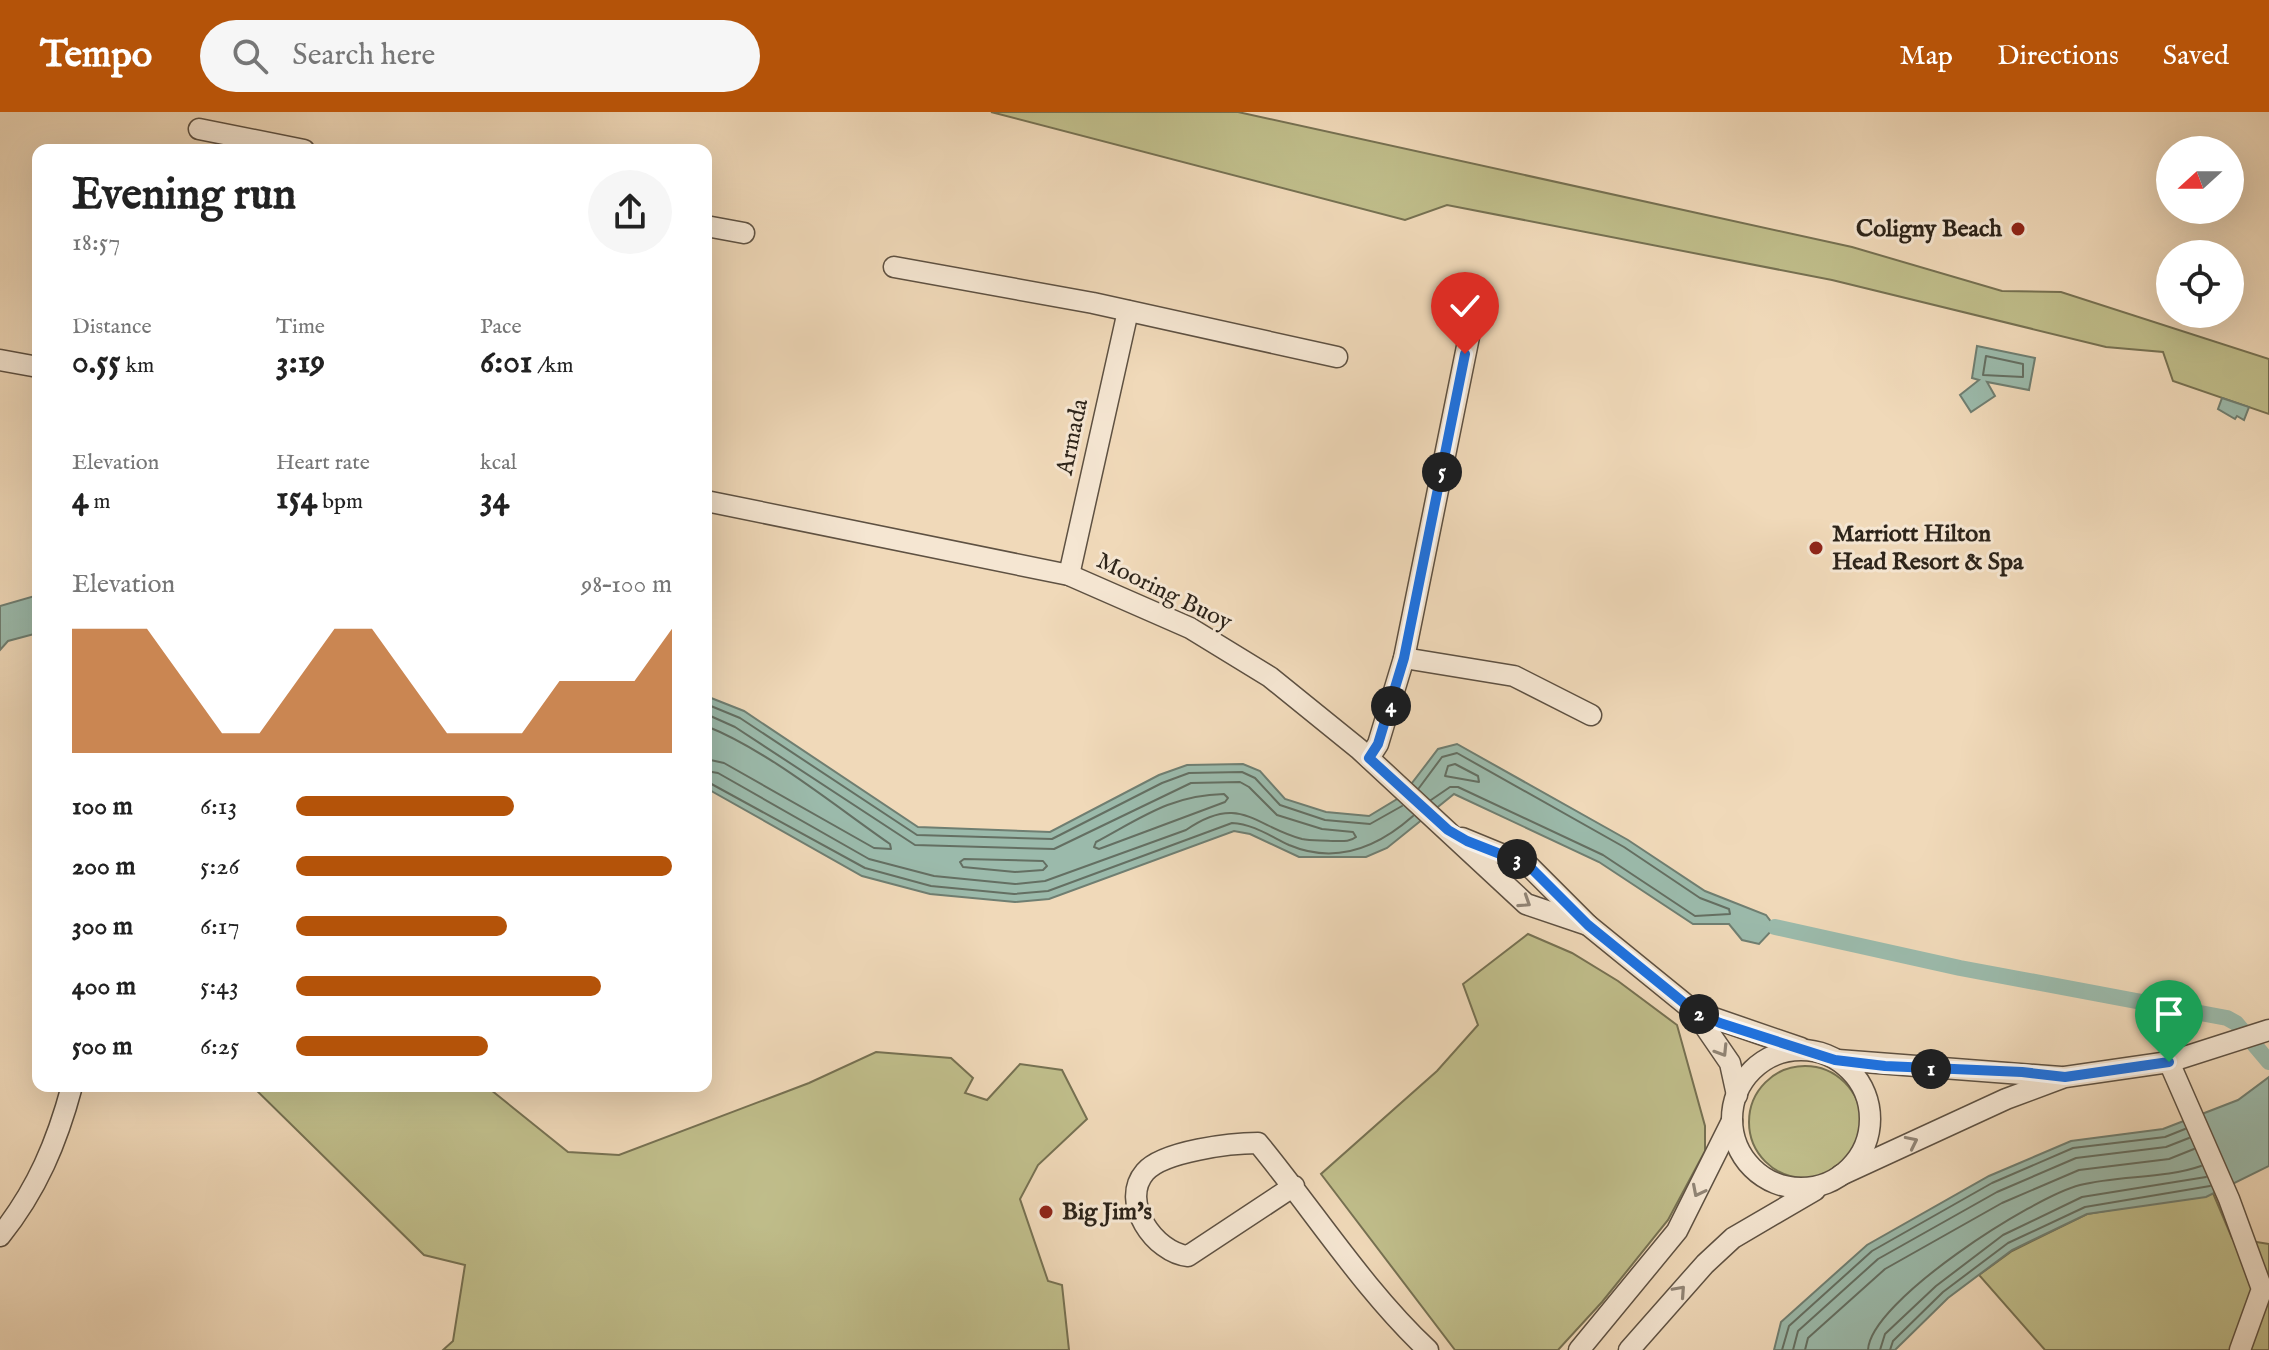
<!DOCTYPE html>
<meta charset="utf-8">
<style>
:root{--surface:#fff;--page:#f6f6f6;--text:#222;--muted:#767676;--accent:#b45309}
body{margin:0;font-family:"IM FELL English",serif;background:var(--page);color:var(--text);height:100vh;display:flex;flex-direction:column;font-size:30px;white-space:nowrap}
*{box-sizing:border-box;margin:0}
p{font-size:26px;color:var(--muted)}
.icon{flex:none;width:44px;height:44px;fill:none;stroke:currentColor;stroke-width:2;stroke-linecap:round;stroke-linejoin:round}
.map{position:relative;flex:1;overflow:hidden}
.details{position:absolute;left:32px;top:32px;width:680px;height:948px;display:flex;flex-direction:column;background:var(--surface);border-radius:16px;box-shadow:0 8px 32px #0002}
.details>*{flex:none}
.needle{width:52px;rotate:249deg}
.tools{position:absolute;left:2156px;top:24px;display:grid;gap:16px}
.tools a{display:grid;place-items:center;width:88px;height:88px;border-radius:50%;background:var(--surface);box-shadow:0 8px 32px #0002;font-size:40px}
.pin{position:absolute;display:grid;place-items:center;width:68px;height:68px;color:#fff;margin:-82px -34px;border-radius:50% 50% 50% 0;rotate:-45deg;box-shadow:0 0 8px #0007}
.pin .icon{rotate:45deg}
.km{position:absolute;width:40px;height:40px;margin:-20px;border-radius:50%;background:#222;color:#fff;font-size:22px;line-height:40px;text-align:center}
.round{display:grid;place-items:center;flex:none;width:84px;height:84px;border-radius:42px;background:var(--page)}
.overview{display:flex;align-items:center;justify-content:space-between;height:136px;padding:0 40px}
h1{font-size:44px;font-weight:800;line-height:60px}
.figures{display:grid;grid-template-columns:repeat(3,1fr);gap:12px;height:136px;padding:8px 40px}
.figures div{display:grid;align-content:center}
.figures b{font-size:34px;font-weight:800}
.figures small{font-size:22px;font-weight:400}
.figures p{font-size:22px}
.chart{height:224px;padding:16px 40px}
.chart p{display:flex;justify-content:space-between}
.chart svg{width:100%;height:144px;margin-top:8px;fill:var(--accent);opacity:.7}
ul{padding:0 40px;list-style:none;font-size:26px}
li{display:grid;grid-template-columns:128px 96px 1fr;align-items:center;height:60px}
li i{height:20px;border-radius:10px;background:var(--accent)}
header{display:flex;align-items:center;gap:48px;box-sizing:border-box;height:112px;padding:0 40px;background:var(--accent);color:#fff}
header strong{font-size:38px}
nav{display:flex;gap:44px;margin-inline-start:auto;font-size:28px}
.search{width:560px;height:72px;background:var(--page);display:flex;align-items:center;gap:20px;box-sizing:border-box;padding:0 28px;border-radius:44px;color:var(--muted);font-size:30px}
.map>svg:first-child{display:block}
</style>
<header>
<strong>Tempo</strong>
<div class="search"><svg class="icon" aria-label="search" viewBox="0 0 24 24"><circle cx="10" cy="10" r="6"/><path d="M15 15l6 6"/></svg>Search here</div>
<nav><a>Map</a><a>Directions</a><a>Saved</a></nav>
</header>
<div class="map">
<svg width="2269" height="1238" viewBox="0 0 2269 1238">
<rect width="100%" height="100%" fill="#f0d9b9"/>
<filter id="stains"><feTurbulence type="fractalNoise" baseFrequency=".0025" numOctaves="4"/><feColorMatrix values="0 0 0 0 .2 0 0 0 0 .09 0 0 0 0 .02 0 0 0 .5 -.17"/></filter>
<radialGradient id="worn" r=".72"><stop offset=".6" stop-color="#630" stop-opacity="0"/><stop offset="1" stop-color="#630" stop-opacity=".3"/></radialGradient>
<g fill="#c0be8b" stroke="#767152" stroke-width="2">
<path d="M991,0H1238L1852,135L2002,179L2061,180L2269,247V302L2173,269L2163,240L2106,235L1832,168L1447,93L1405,108Z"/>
<path d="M1528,822L1572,841L1618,869L1677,913L1705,1014V1039L1668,1108L1602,1190L1558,1238H1455L1321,1062L1437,959L1478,913L1463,872Z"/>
<path d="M876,940L951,946L973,966L965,981L987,988L1020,952L1062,958L1087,1007L1038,1053L1020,1087L1048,1169L1062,1173L1069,1238H443L453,1229L465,1153L424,1143L252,974H486L568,1040L619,1043L809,971Z"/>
<circle cx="1805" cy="1010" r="56"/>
<path d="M2213,1081L2232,1126L2269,1132V1238H2045L1979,1163L2012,1139L2087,1102Z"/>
</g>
<g fill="#9bbaab" stroke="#6f7e71" stroke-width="2">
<path d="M1977,234L2035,246L2029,278L1987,270L1995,284L1971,300L1960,283L1979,268L1972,266Z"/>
<path d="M2222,286L2249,295L2244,308L2237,304L2235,307L2218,297Z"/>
<path d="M38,483V521L8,529L0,538V494Z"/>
<path d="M706,584L744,599L918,715L1050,720L1159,663L1187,653L1243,652L1260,659L1285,687L1326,700L1369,704L1402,684L1438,637L1457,632L1628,728L1705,779L1766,803L1775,815L1759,832L1742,828L1729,812H1693L1599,750L1454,682L1387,736L1366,745H1299L1250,722L1234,719L1049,787L1015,790L930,782L862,764L706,676Z"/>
<path d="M2269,965V1054L2206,1085L2087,1102L2012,1138L1948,1186L1895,1238H1774L1781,1210L1867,1133L1989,1064L2071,1029L2163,1017L2238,988Z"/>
</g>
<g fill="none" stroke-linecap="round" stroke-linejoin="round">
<g stroke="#646f62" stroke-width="2">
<path d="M1986,244L2023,252V265L1983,263Z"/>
<path d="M706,592L740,606L917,723L1052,727L1162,671L1189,661L1242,660L1255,666L1280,693L1325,708L1370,712L1402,694"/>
<path d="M706,602L735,615L915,733L1054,737L1191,671L1240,670L1249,675L1277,703L1322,717L1353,720L1356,725C1350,730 1342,729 1333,729C1323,728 1311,729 1302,727C1254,714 1240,681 1186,718L1045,769L1015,772L934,764L869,747L718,661L706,659"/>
<path d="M706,614C767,638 835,694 890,732L891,737L874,736L724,651L706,647"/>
<path d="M1455,652L1478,664L1479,670L1445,664L1448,654Z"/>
<path d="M706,669L865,756L931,774L1014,782L1048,779L1232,711C1253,712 1270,724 1289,733C1336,753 1378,735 1413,704"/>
<path d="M1419,676L1442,645L1457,641L1624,735L1700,786L1729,797L1730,802L1695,804L1603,743L1458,675H1450L1431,688"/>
<path d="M1224,682L1228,686L1225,690L1099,737L1094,735L1096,730C1141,706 1171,683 1224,682Z"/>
<path d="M964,747L1043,749L1047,754L1043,758L1015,760L963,755L960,750Z"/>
<path d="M1782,1238L1789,1214L1872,1139L1992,1071L2073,1036L2165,1025L2185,1017"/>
<path d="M1793,1238L1798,1219L1878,1147L1997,1080L2076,1046L2166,1035L2189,1026"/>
<path d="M1805,1238L1808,1226L1885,1157L2002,1091L2079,1058L2169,1047L2194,1037"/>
<path d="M1868,1238C1870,1189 2033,1085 2080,1073C2119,1063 2164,1067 2201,1054"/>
<path d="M1880,1238L1885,1222L1936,1174L2003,1123L2082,1085L2206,1065"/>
<path d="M1890,1238L1893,1229L1943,1180L2008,1131L2085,1095L2210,1074"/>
</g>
<path stroke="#9bbaab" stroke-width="16" d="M1775,815L1960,856L2227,906L2236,911L2269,950"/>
<defs>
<g id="minor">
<path d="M199,17L304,38"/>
<path d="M706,114L744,121"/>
<path d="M894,155L1093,191L1337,245"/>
<path d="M0,248L38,255"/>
<path d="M706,389L1069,463L1190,516L1270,565L1359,637L1526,792L1588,813"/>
<path d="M1069,463L1128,199"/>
<path d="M1404,546L1514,564L1591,603"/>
<path d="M1369,646L1378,632L1404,546L1474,200"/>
<path d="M1462,726L1528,753L1588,813L1695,900L1730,951L1737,983"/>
<path d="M1699,901L1801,936"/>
<circle cx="1801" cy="1007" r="69"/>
<path d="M1838,948L2061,965"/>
<path d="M2169,950L2229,1087L2262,1177L2240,1238"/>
<path d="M1841,1063L2006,987L2065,965L2169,950L2269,918"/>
<path d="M1294,1074L1188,1144C1155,1141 1119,1090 1145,1060C1163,1039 1232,1031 1258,1031C1314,1099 1364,1178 1428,1238"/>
<path d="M0,1124C37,1078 57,1030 72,974"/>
<path d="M1579,1238L1677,1119L1732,1009"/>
<path d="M1629,1238L1705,1152L1733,1126L1815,1078"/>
</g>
</defs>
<use href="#minor" stroke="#5e5142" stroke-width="23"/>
<use href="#minor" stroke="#f5e6d2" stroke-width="20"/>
</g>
<defs><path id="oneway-chevron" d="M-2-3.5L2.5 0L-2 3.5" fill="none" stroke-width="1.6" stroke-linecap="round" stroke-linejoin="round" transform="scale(2)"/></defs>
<g stroke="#918576">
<use href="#oneway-chevron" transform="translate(1525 790) rotate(33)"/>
<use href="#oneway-chevron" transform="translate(1722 939) rotate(58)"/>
<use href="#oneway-chevron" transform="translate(1912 1030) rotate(-26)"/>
<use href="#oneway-chevron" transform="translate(1698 1079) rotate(117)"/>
<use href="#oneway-chevron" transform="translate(1680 1179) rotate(-48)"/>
</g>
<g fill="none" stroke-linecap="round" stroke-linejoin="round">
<defs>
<path id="route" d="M1465,242L1404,546L1378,632L1369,646L1448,718L1467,729L1528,753L1588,813L1695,900L1720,911L1835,948L1885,954L2022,960L2065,965L2169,950"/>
</defs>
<use href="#route" stroke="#fff" stroke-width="16"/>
<use href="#route" stroke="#1a73e8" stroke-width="10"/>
</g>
<g fill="#8f2418" stroke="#f5e6d2" stroke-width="3">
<circle cx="2018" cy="117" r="8"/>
<circle cx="1816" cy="436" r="8"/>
<circle cx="1046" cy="1100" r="8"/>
</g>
<g text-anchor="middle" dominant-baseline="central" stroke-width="6" stroke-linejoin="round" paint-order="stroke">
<g font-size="24" font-weight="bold" fill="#2d241a" stroke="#f5e6d2" text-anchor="start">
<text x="2002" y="117" text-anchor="end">Coligny Beach</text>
<text x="1832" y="422">Marriott Hilton<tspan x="1832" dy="28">Head Resort &amp; Spa</tspan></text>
<text x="1062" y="1100">Big Jim's</text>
</g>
<g font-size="24" fill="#2d241a" stroke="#f5e6d2">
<text transform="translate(1073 325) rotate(-78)">Armada</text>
<text transform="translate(1164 480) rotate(26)">Mooring Buoy</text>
</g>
</g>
<rect width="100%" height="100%" filter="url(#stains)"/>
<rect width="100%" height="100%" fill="url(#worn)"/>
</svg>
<div class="tools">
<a><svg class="needle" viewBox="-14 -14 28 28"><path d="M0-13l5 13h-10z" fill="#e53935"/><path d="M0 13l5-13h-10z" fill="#767676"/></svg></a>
<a><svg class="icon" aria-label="locate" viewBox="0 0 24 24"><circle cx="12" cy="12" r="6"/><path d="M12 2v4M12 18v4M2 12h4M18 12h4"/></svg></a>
</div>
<div class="pin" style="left:2169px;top:950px;background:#1e9e55"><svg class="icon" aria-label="arrive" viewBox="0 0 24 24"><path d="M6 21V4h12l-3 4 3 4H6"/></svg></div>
<div class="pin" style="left:1465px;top:242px;background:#d93025"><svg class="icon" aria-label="check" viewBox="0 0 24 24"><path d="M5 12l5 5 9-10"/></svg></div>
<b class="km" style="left:1931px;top:957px">1</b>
<b class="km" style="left:1699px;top:902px">2</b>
<b class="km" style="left:1517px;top:747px">3</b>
<b class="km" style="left:1391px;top:594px">4</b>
<b class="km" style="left:1442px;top:360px">5</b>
<section class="details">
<div class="overview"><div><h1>Evening run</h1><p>18:57</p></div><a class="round"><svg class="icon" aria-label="share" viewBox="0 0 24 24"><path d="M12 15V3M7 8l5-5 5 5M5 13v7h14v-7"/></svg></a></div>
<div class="figures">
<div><p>Distance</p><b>0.55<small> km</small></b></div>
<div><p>Time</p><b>3:19</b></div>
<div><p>Pace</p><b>6:01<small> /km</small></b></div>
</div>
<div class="figures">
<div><p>Elevation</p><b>4<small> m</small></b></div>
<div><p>Heart rate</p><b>154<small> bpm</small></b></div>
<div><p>kcal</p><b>34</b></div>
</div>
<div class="chart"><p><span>Elevation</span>98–100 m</p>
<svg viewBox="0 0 160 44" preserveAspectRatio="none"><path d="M0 44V6L10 6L20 6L30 22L40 38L50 38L60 22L70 6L80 6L90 22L100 38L110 38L120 38L130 22L140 22L150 22L160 6V44z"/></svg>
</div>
<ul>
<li><b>100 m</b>6:13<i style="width:58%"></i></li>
<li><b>200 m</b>5:26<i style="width:100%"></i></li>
<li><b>300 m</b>6:17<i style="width:56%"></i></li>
<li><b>400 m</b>5:43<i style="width:81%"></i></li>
<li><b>500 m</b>6:25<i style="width:51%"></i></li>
</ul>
</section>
</div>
